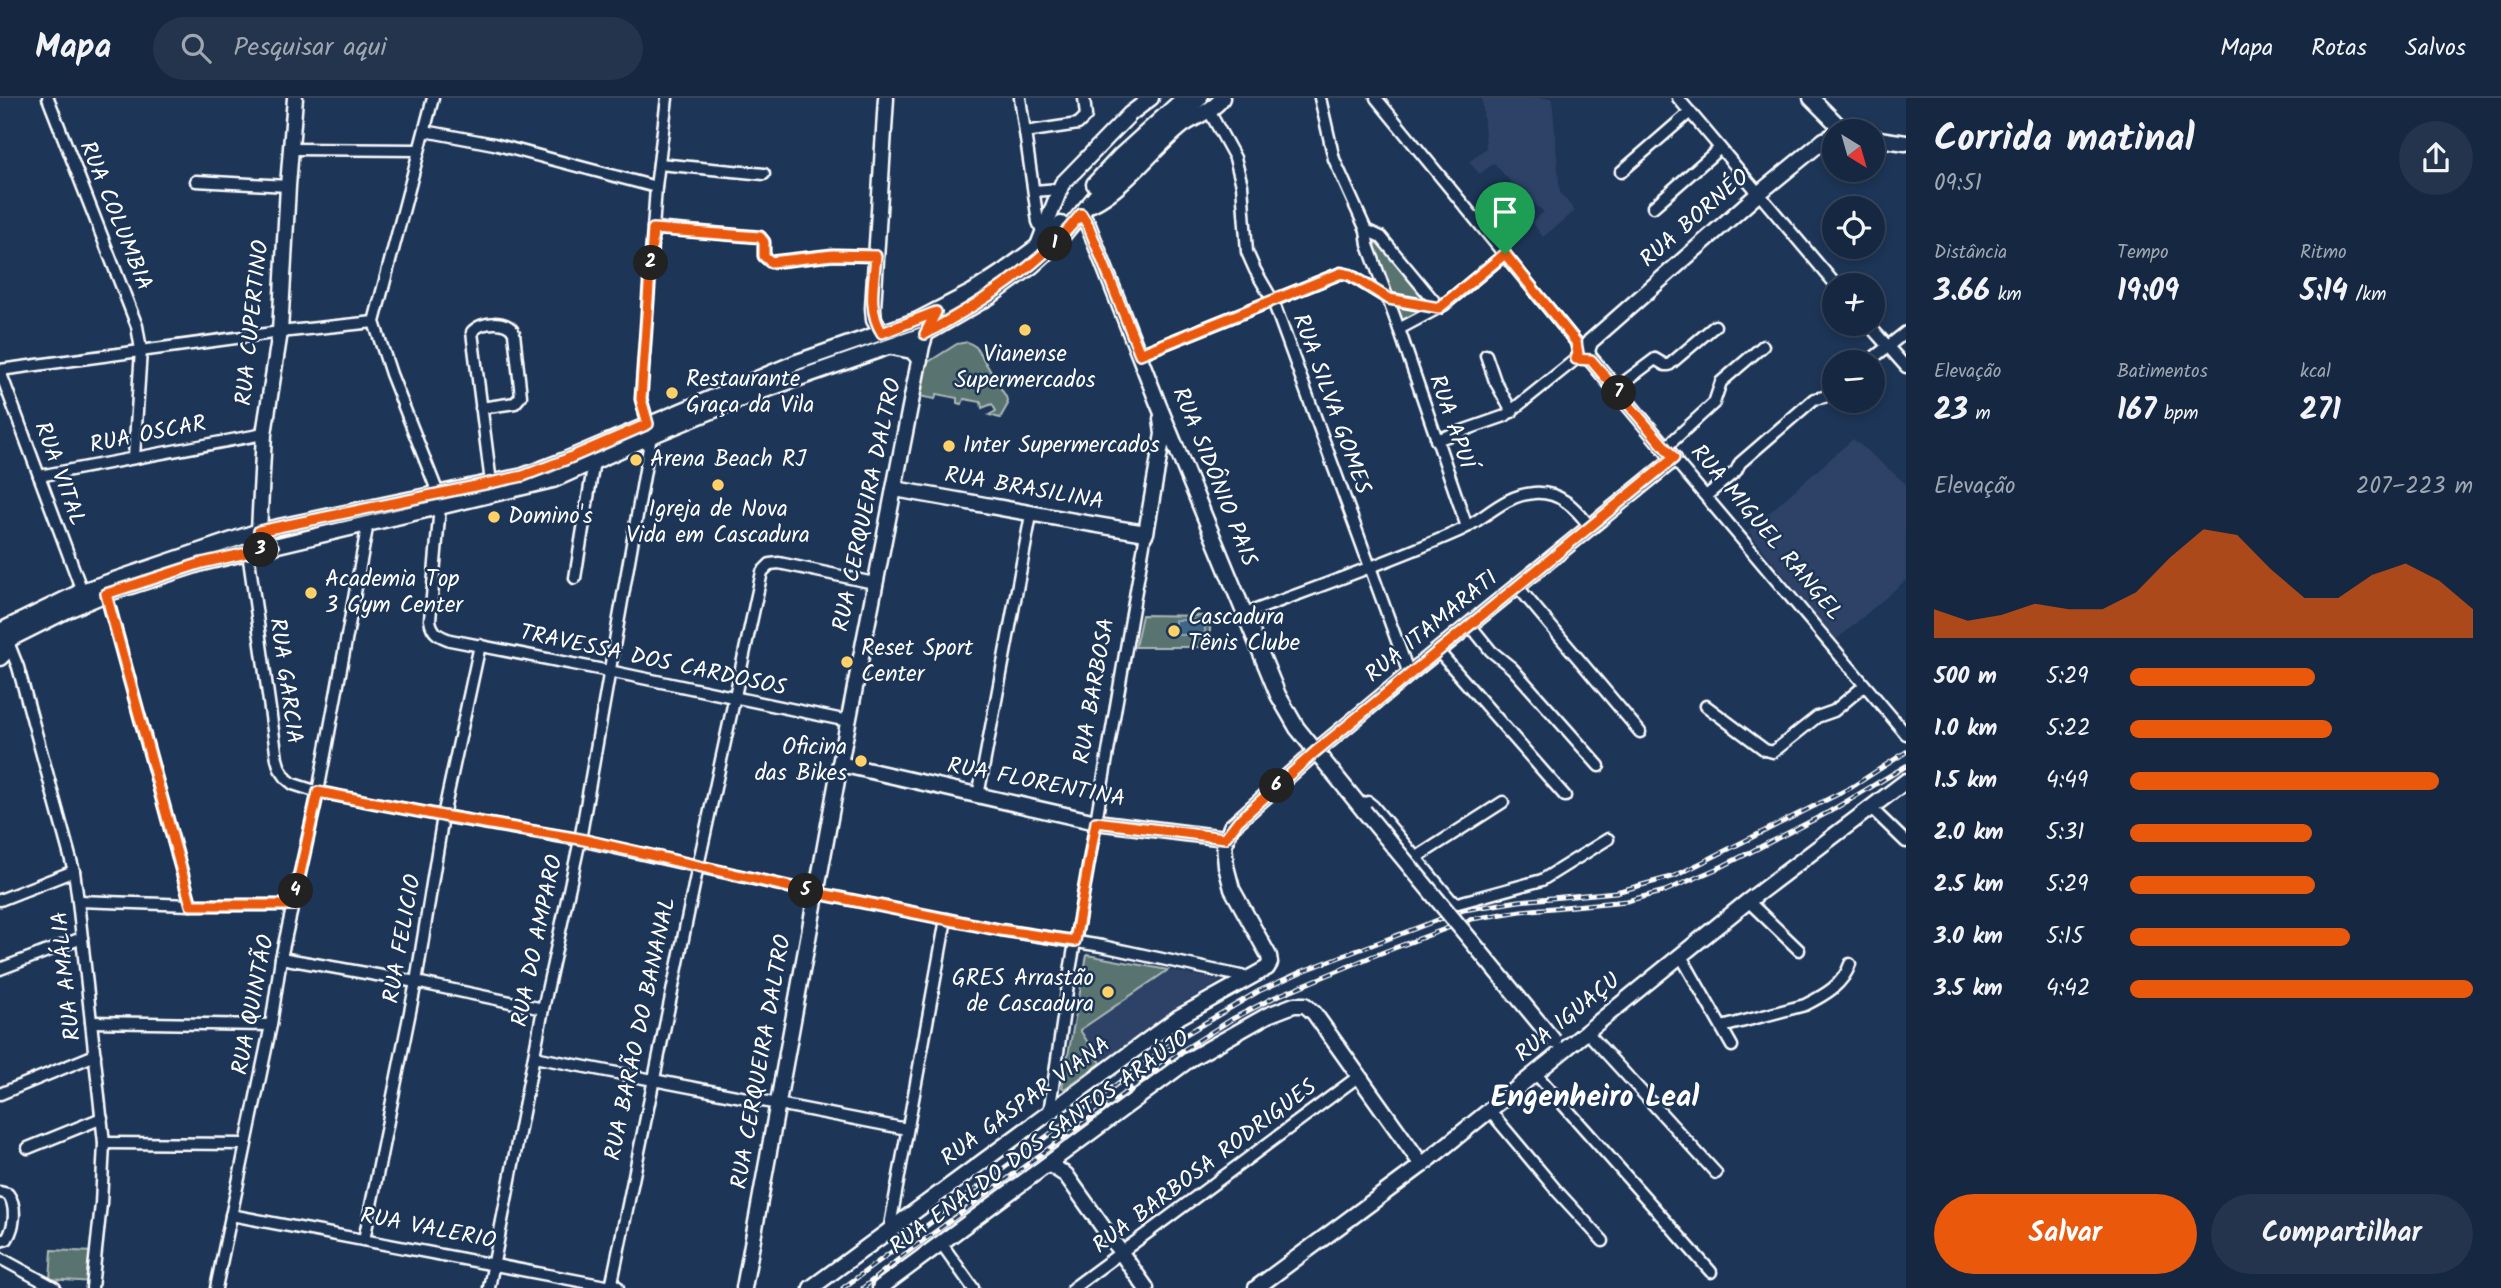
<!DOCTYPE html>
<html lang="pt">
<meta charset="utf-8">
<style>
:root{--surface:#162841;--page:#23344c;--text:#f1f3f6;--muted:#9ea6b1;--line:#35445a;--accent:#ea580c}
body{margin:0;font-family:Kalam,sans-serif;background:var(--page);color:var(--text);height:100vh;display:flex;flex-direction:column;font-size:26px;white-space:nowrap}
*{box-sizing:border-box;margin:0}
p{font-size:23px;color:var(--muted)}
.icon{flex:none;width:38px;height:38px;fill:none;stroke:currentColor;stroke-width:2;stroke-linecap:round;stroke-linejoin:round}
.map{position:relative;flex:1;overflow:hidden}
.side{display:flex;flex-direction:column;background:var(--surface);width:595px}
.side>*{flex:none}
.needle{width:46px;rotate:143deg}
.buttons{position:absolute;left:1822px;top:21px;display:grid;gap:14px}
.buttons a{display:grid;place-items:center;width:63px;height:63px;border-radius:50%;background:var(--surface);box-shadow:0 4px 10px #0003,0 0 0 2px var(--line);font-size:35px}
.pin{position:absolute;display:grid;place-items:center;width:60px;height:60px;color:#fff;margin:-72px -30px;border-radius:50% 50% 50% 0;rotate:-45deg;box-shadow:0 0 7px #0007}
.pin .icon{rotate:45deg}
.km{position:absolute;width:35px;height:35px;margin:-18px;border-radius:50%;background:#222;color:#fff;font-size:19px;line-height:35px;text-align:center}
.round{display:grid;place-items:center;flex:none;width:74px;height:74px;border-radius:37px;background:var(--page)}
.overview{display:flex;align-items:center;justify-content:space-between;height:119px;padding:0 28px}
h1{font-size:38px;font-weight:800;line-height:52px}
.figures{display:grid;grid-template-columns:repeat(3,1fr);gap:10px;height:119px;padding:7px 28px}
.figures div{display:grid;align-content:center}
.figures b{font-size:30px;font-weight:800}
.figures small{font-size:19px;font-weight:400}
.figures p{font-size:19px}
.chart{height:196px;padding:14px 28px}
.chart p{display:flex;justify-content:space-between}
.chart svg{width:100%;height:126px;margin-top:7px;fill:var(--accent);opacity:.7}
.primary-button{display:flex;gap:14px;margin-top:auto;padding:14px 28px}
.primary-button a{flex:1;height:80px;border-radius:42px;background:var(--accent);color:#fff;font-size:28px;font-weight:800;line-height:80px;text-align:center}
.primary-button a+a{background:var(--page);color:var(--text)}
ul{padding:0 28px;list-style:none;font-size:23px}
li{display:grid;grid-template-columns:112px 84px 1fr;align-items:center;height:52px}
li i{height:18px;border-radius:9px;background:var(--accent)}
header{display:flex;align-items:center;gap:42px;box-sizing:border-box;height:98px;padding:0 35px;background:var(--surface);border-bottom:2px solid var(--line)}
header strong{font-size:33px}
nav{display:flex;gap:38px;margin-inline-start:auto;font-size:24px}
.search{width:490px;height:63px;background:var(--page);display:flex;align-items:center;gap:18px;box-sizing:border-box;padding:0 24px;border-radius:38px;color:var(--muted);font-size:26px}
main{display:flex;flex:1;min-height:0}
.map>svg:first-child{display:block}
</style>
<header>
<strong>Mapa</strong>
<div class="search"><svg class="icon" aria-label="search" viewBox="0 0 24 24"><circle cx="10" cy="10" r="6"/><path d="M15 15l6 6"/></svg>Pesquisar aqui</div>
<nav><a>Mapa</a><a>Rotas</a><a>Salvos</a></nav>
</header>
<main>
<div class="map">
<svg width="1906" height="1190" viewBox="0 0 1906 1190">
<rect width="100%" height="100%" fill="#1d3557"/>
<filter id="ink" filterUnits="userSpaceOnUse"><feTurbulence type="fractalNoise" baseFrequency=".0143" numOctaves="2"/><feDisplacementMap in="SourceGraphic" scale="14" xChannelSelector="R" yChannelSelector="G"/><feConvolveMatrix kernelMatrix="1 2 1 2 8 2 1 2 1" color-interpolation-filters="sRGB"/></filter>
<g filter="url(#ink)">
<g fill="#2d4367">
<path d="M1482,0H1552L1560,95L1575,113L1543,139L1532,124L1544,114L1515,89L1494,65L1480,76L1469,64L1486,50Z"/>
<path d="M1853,341L1906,386V482L1836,542L1748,433Z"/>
<path d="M1168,872L1218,882L1220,884L1181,906L1101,965L1079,932Z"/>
</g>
<g fill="#59736f" stroke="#acb9b7" stroke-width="2">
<path d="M1374,138L1429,204V210L1406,223L1401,222L1368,142Z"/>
<path d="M968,244L976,249L1006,299L1008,306L1000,320L989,317L996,313L992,306L982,310L981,304L964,301L962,306L957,305V300L937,296L935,301L919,298L927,265L957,246Z"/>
<path d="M1142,517L1210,518V549H1135Z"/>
<path d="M1087,857L1168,872L1080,932L1101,965L1064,991L1062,989Z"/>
<path d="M52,1152L94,1154L92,1184L50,1181Z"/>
</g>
<rect fill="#406687" stroke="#8ca3b7" stroke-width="2" x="1175" y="522" width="30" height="15"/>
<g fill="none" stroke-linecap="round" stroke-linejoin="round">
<defs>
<g id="street">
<path d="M48,0L137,228L141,252L134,359"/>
<path d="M433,0L374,224L391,276L438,395"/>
<path d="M1020,0L1038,124L1043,135"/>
<path d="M1320,0L1334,61L1366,132L1368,147L1399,231L1467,429"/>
<path d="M1376,0L1576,244L1579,256L1576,261"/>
<path d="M1678,0L1836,187"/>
<path d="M1208,11L1235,60L1242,87L1247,154L1255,172L1273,203L1409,576"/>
<path d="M425,33L494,46L656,89"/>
<path d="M1025,34L1078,26L1086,18L1084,0"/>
<path d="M292,51L418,52"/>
<path d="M659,66L764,76"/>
<path d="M1621,74L1690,14"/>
<path d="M196,83L288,88"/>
<path d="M1034,93L1059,91"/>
<path d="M1653,109L1720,50"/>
<path d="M653,130L760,139L764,144V158L771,164L833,157L876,158"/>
<path d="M1366,132L1381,139L1439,209"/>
<path d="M1868,226L1906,269"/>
<path d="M1399,231L1444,207L1505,156"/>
<path d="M1140,256L1341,175L1350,177L1389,201L1439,210"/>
<path d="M1486,257L1495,283L1512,314"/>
<path d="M1868,264L1906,234"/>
<path d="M0,272L280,234L374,224"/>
<path d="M0,273L82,493"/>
<path d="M1615,291L1655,261L1665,267H1669L1715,228"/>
<path d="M481,310L515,305L521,298L514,235C508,221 481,223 472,234L491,385"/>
<path d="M648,326L641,301L656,89L667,0"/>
<path d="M1436,342L1505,318L1576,261"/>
<path d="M1665,350L1714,305L1721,284L1763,248"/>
<path d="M1674,361L1906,636"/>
<path d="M39,378L264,336"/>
<path d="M1706,398L1736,373L1740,365L1814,301L1824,299L1834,291"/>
<path d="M440,408L430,522C432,535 439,538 450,542L609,573L848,623"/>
<path d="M248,454L277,661L280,671L287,681L293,686L318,694L443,718L580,742L816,795L1001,832L1102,848L1250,880"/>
<path d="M575,480L594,363"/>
<path d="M1518,489L1640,634"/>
<path d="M106,496L191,807"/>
<path d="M1245,516C1317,489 1389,464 1459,433C1485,421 1504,397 1534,395C1560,393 1576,410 1590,429"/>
<path d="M1470,527L1491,553L1512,570L1599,668"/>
<path d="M8,544L18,569L74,773L78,803L104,1045L101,1106L92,1190"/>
<path d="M1438,553L1565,698"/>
<path d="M1706,608L1765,652L1773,654L1817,619L1834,613L1864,588"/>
<path d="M978,698L1031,417"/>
<path d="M1360,708L1368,704L1373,708L1451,802L1458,805L1542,782L1608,741"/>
<path d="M1870,709L1906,744"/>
<path d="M1417,759L1503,704"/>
<path d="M0,802L74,773"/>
<path d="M78,803L191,807H294"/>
<path d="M1748,803L1799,852"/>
<path d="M1681,858L1732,948"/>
<path d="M281,860L416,884L543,911"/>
<path d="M0,871L82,840"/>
<path d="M91,924L271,927"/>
<path d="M1722,929L1805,907C1825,897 1843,887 1850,866"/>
<path d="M1587,934L1716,1075"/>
<path d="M534,959L907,1031"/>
<path d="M1536,976L1711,1174"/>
<path d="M0,996L95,957"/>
<path d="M1490,1013L1557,1093L1603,1143"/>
<path d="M1049,1015L1070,873L1146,435"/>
<path d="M104,1045L245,1046"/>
<path d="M28,1050L102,1020"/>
<path d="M0,1094L8,1096C17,1108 15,1128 7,1141L0,1143"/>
<path d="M231,1117L611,1189L698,768L762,474L770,466L779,465L874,485"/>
<path d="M889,1133L946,821"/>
<path d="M364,1142L416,884L443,718L480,547"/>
<path d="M941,1145L973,1190"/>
<path d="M0,1160L55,1190"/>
<path d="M216,1190L271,927L281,860L318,694L368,425"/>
<path d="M489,1190L543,911L580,742L651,338"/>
<path d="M1073,1190L1359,978"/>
</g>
<g id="secondary">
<path d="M1811,0L1844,33"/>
<path d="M1872,40L1906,45"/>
<path d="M1092,106C1125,90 1153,51 1182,28C1194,19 1215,12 1222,0"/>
<path d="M1081,116L1088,127L1157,303L1278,597L1297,630L1364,713"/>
<path d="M882,235L874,222L873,210L886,0"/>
<path d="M894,391C978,405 1062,422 1146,435L1163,336L1161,321"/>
<path d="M273,449L259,433L264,336L280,234L288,88L295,0"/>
<path d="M840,666L1096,724L1225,740"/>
<path d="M1049,1066L1066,1077L1146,1190"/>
<path d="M611,1190H616"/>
<path d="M744,1190L840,666L922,248L929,225L936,213"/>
<path d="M811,1190L1179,919L1267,870L1270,865L1269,858L1232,791L1226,768L1224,747L1231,729L1315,654L1409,576L1674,361L1589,259L1587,253L1590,244L1758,96L1824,42L1834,37"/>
<path d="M880,1190L1190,961L1268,917L1294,907H1305L1314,915L1422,1067"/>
<path d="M1256,1190L1422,1067L1748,803L1906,683"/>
</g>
<g id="primary">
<path d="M1094,86L1120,58L1184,0"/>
<path d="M1039,145L1062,86L1130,16L1151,0"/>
<path d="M892,249L912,253L920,262"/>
<path d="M0,533L82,493L259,433L523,378L565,362L797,264L918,222L972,194L1004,173L1038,148L1061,126"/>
<path d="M0,546L68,512L106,496L202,465L553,382L651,338L751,297L925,236L989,199L1032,168L1054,148L1104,88L1200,0"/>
<path d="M0,560L6,554L8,545"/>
</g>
</defs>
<use href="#street" stroke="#fff" stroke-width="15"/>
<use href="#secondary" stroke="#fff" stroke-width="19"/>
<use href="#primary" stroke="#fff" stroke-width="19"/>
<use href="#street" stroke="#1d3557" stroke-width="10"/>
<use href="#secondary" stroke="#1d3557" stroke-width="14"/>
<use href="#primary" stroke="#1d3557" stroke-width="14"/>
<defs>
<g id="rail">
<path d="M843,1190L1176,942L1259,893L1303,873L1464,812L1519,803L1616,794L1675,778L1852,689L1906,654"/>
<path d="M863,1190L905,1156L1183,952L1232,921L1275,899L1373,858L1472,821L1521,813L1627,803L1665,793L1723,768L1829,714L1906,668"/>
</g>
</defs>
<use href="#rail" stroke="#fff" stroke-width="5"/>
<use href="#rail" stroke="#1d3557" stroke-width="2.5" stroke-dasharray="8" stroke-linecap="butt"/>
<defs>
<path id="secondary-bridge" d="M1364,713L1554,943"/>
</defs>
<use href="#secondary-bridge" stroke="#fff" stroke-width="19" stroke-linecap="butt"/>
<use href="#secondary-bridge" stroke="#1d3557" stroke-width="14"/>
</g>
</g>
<g fill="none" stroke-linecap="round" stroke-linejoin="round" filter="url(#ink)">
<defs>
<path id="route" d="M1081,116L1088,127L1140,256L1341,175L1350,177L1389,201L1439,210L1505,156L1576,244L1578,256L1576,261L1591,262L1674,360L1315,654L1238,723L1225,740L1096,724L1075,843L1000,832L816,795L580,741L443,718L318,694L293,807H191L106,496L202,465L273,449L259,433L523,378L565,362L648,326L641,301L653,131L760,139L764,144V158L771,164L833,157L876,158C874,184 867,212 882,235L936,214L925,236C984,203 1039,169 1081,116Z"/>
</defs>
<use href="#route" stroke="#fff" stroke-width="14"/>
<use href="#route" stroke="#ea580c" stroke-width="9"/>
</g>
<g fill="#ffd166" stroke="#1d3557" stroke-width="2.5">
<circle cx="1025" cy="232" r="7"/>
<circle cx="672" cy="295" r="7"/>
<circle cx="949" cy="348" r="7"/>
<circle cx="636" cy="362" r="7"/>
<circle cx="718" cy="387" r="7"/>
<circle cx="494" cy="419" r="7"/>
<circle cx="311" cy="495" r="7"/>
<circle cx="1174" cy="533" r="7"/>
<circle cx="847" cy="564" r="7"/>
<circle cx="861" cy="663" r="7"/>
<circle cx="1108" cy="894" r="7"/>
</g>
<g text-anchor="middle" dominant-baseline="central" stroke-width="5" stroke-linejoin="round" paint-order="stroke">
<g font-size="23" fill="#fff" stroke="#1d3557">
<text transform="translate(115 118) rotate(68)">RUA COLUMBIA</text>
<text transform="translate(1695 121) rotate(-41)">RUA BORNÉO</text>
<text transform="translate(253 225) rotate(-84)">RUA CUPERTINO</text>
<text transform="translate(1331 306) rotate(70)">RUA SILVA GOMES</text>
<text transform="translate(1451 324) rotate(71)">RUA APUÍ</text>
<text transform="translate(148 337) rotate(-11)">RUA OSCAR</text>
<text transform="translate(59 376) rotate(70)">RUA VITAL</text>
<text transform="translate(1214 379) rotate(68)">RUA SIDÔNIO PAIS</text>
<text transform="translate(1024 391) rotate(10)">RUA BRASILINA</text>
<text transform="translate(868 407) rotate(-78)">RUA CERQUEIRA DALTRO</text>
<text transform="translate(1766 435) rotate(50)">RUA MIGUEL RANGEL</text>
<text transform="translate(1432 529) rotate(-39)">RUA ITAMARATI</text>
<text transform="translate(653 563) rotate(12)">TRAVESSA DOS CARDOSOS</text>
<text transform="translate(285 583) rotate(82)">RUA GARCIA</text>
<text transform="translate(1095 593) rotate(-80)">RUA BARBOSA</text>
<text transform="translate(1036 685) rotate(11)">RUA FLORENTINA</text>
<text transform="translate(403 841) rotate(-80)">RUA FELICIO</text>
<text transform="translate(538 843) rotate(-78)">RUA DO AMPARO</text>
<text transform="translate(67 878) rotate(-96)">RUA AMÁLIA</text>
<text transform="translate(254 907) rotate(-79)">RUA QUINTÃO</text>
<text transform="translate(1568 920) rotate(-39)">RUA IGUAÇU</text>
<text transform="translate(641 931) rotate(-78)">RUA BARÃO DO BANANAL</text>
<text transform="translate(762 964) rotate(-80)">RUA CERQUEIRA DALTRO</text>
<text transform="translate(1026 1004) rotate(-36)">RUA GASPAR VIANA</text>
<text transform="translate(1040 1045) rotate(-36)">RUA ENALDO DOS SANTOS ARAÚJO</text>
<text transform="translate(1205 1069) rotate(-37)">RUA BARBOSA RODRIGUES</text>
<text transform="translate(428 1131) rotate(11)">RUA VALERIO</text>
</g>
<g font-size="23" fill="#fff" stroke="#1d3557" text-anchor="start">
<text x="1025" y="257" text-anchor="middle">Vianense<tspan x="1025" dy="26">Supermercados</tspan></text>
<text x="686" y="282">Restaurante<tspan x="686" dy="26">Graça da Vila</tspan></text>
<text x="963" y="348">Inter Supermercados</text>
<text x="650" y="362">Arena Beach RJ</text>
<text x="718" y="412" text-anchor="middle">Igreja de Nova<tspan x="718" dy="26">Vida em Cascadura</tspan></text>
<text x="508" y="419">Domino's</text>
<text x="325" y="482">Academia Top<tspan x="325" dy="26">3 Gym Center</tspan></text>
<text x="1188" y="520">Cascadura<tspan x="1188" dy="26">Tênis Clube</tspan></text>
<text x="861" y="551">Reset Sport<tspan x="861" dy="26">Center</tspan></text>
<text x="847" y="650" text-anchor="end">Oficina<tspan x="847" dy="26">das Bikes</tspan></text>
<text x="1094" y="881" text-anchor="end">GRES Arrastão<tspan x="1094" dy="26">de Cascadura</tspan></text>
</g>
<g font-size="30" font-weight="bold" fill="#fff" stroke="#1d3557">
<text x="1595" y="1000">Engenheiro Leal</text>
</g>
</g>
</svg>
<div class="buttons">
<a><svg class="needle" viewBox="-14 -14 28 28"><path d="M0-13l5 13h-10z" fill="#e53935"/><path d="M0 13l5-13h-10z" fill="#9ea6b1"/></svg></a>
<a><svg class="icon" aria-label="locate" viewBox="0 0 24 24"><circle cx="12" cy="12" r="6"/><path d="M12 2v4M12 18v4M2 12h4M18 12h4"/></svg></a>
<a>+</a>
<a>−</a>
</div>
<div class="pin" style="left:1505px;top:156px;background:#1e9e55"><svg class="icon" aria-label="arrive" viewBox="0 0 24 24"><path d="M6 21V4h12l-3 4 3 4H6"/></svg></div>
<b class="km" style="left:1055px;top:146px">1</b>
<b class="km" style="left:651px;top:165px">2</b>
<b class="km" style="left:261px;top:452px">3</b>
<b class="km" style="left:296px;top:793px">4</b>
<b class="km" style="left:806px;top:793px">5</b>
<b class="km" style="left:1277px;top:688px">6</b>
<b class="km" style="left:1619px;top:295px">7</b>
</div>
<section class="side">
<div class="overview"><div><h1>Corrida matinal</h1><p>09:51</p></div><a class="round"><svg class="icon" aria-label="share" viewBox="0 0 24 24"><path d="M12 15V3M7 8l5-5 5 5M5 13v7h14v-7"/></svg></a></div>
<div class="figures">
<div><p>Distância</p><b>3.66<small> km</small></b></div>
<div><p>Tempo</p><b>19:09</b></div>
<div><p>Ritmo</p><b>5:14<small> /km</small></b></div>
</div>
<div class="figures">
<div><p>Elevação</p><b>23<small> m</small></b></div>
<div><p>Batimentos</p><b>167<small> bpm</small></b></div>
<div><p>kcal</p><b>271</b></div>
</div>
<div class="chart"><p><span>Elevação</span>207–223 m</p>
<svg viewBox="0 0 160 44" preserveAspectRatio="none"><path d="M0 44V34L10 38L20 36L30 32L40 34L50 34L60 28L70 16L80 6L90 8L100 20L110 30L120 30L130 22L140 18L150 24L160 34V44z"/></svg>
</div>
<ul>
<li><b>500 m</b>5:29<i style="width:54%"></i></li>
<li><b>1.0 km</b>5:22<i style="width:59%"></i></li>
<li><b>1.5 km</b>4:49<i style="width:90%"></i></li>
<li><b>2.0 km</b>5:31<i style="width:53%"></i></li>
<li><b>2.5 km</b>5:29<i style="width:54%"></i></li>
<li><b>3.0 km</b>5:15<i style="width:64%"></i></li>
<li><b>3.5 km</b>4:42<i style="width:100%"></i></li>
</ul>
<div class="primary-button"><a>Salvar</a><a>Compartilhar</a></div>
</section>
</main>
